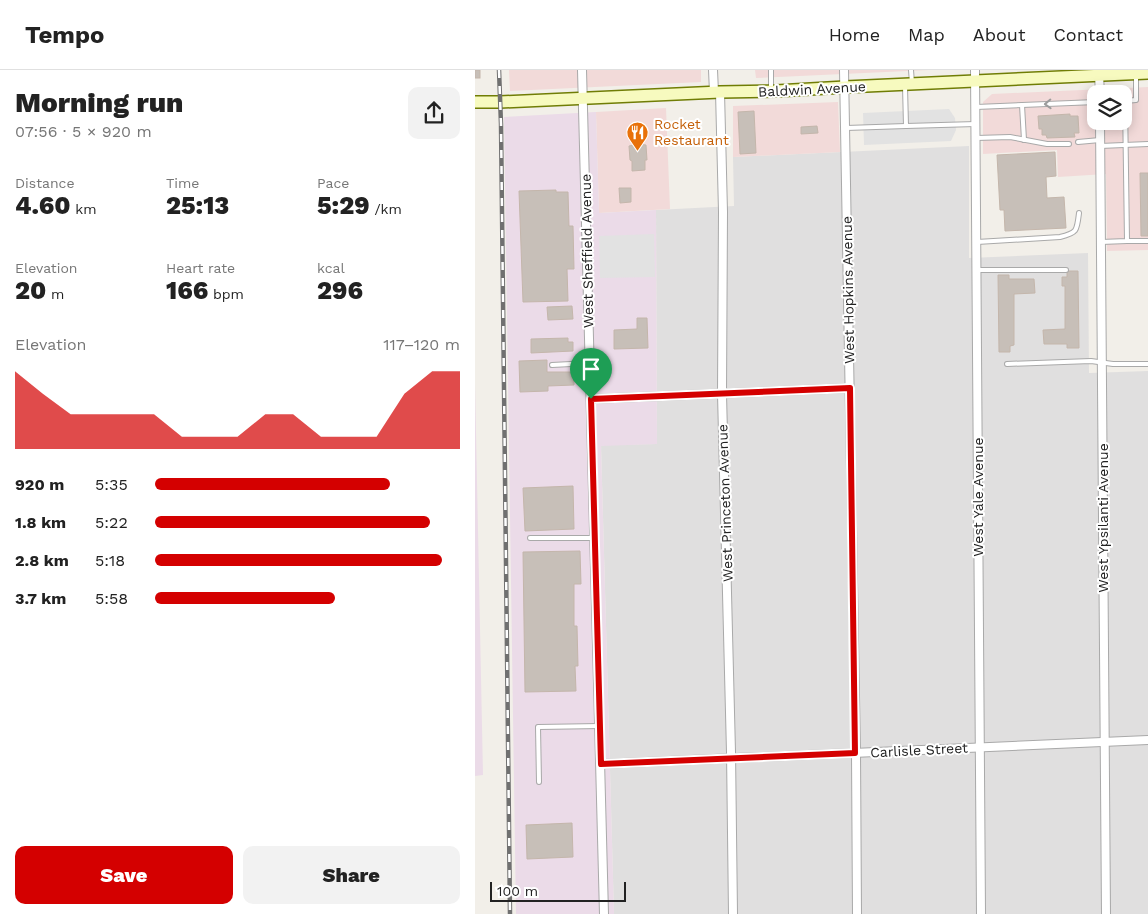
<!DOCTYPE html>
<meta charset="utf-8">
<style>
:root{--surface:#fff;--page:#f2f2f2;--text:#222;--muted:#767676;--line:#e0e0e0;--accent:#d40000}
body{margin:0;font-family:"Work Sans",sans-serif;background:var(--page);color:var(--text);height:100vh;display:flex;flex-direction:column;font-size:19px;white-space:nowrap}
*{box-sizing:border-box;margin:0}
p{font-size:16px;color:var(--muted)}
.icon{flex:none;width:28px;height:28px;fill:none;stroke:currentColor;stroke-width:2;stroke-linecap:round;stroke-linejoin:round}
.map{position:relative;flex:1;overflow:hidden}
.sheet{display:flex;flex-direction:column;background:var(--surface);width:475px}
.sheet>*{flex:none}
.fabs{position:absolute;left:612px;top:15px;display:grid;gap:10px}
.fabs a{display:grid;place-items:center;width:45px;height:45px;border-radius:10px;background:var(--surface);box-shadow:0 2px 12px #0003;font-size:25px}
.scale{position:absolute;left:15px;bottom:12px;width:136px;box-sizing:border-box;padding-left:5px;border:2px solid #222;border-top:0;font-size:14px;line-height:18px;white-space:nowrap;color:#222;-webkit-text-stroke:4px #fff;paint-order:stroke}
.pin{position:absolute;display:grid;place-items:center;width:42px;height:42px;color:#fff;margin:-51px -21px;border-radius:50% 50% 50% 0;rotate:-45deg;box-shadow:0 0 5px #0007}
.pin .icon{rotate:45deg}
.round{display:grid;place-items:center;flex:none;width:52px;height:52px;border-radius:10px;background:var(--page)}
.head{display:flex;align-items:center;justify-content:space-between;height:85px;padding:0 15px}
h1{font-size:28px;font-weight:800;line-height:38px}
.metrics{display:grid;grid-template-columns:repeat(3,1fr);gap:8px;height:85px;padding:5px 15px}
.metrics div{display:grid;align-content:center}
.metrics b{font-size:25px;font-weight:800}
.metrics small{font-size:14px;font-weight:400}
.metrics p{font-size:14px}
.chart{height:140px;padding:10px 15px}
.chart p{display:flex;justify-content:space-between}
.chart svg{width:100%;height:90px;margin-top:5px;fill:var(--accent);opacity:.7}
.action{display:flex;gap:10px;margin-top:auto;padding:10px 15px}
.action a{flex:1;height:58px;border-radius:10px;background:var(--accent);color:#fff;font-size:20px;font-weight:800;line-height:58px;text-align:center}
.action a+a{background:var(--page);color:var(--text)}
ul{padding:0 15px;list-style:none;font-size:16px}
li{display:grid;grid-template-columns:80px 60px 1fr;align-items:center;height:38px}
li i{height:12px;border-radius:6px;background:var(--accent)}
header{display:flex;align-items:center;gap:30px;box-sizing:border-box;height:70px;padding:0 25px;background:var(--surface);border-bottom:1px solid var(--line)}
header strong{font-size:24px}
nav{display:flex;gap:28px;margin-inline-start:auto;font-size:18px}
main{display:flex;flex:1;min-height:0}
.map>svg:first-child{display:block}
</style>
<header>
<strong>Tempo</strong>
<nav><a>Home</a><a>Map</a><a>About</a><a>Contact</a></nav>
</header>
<main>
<section class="sheet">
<div class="head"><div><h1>Morning run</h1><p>07:56 · 5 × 920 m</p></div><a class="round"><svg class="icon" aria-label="share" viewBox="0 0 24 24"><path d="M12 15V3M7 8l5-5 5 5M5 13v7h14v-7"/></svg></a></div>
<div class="metrics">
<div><p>Distance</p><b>4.60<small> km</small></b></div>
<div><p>Time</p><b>25:13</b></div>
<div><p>Pace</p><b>5:29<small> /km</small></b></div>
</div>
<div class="metrics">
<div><p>Elevation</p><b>20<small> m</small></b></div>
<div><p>Heart rate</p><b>166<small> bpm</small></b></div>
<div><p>kcal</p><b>296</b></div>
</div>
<div class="chart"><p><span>Elevation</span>117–120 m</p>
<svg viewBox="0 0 160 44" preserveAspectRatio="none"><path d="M0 44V6L10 17L20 27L30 27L40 27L50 27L60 38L70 38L80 38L90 27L100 27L110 38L120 38L130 38L140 17L150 6L160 6V44z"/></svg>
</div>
<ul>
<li><b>920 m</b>5:35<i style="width:77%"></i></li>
<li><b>1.8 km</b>5:22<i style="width:90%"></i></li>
<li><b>2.8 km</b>5:18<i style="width:94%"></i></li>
<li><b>3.7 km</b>5:58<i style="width:59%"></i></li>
</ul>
<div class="action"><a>Save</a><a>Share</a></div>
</section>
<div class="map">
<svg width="673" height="844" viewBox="0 0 673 844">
<rect width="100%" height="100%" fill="#f2efe9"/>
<path fill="#e0dfdf" d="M494,76V188L613,183L614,303L673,301V844H139L126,375L182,374L181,140L259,136L258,87Z"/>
<g fill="#f2dad9" fill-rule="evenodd">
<path d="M34,0H226V12L35,21Z"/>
<path d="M280,0H454L281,8Z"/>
<path d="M673,17V180L632,181L631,104L583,107L582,80L508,84V32L517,24ZM621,24H649V51H621Z"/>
<path d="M363,32L365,82L258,87V36Z"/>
<path d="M191,38L195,139L124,143L121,42Z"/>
</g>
<g fill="#ebdbe8">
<path d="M121,42L124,143L181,140L182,374L126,376L139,844H41L29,47Z"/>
<path d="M0,313L8,705L0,706Z"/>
</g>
<g fill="#e2e2e2">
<path d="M474,39L480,48L481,60L476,71L389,75L388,43Z"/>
<path d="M179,164L180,207L125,208L124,166Z"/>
</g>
<g fill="#c7bfb8" stroke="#c4b6ab">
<rect x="0" y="0" width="5" height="8"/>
<path d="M279,41L281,83L265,84L263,42Z"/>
<path d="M595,44V46H603L604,63H599L600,67L572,68L571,65H567V59H564L563,46Z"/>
<path d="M342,56L343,63L326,64V57Z"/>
<path d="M163,74L171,75L172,90H170V100L157,101V91L155,90L154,76Z"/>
<path d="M580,82L581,106L571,107L572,128L589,127L591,158L530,161L529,140H525L522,85Z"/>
<path d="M665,103H673V166H666Z"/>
<path d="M144,118H156V132L145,133Z"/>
<path d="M81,120V122H93L94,156H98L99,199H92L93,231L48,232L44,121Z"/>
<path d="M592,201H603L604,278H592V274H569L568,260L590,259V216H587V207H592Z"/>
<path d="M523,205H534V209H559L560,223L539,224V275L535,276V282H524Z"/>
<path d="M97,236L98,249L73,250L72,237Z"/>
<path d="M162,248H172L173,278L139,279V260L162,259Z"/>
<path d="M93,268V272H98V281L56,283V269Z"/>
<path d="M72,290V302H99V315L73,316V321L45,322L44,291Z"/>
<path d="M98,416L99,459L50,461L48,418Z"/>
<path d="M105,481L106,514H99V556H102L103,596H100L101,621L50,622L48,482Z"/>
<path d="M97,753L98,787L52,789L51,755Z"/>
</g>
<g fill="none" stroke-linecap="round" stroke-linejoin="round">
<defs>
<g id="service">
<path d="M296,0V19"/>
<path d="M436,0L437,13"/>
<path d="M430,16L431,56L501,54"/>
<path d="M547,35L549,70"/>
<path d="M501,37L621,32"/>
<path d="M371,58L431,56"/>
<path d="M501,68L535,67L572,74H594"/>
<path d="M603,72L625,70"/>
<path d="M625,76L673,74"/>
<path d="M652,171H673"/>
<path d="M502,172L585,167C602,163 602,161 604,143"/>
<path d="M626,172L652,171L650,31L661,30V6"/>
<path d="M502,200H591"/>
<path d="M532,294L616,291L638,294H673"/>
<path d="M77,295L115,293"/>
<path d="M55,468H120"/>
<path d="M64,712L63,657L125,656"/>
</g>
<g id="minor">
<path d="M107,0L129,844"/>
<path d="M238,0L239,22"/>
<path d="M369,0L381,683L382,844"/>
<path d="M500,0L506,844"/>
<path d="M624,5L625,24"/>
<path d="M245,22L248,142L247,324L256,682L258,844"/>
<path d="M625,51L631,844"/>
<path d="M116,329L375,318"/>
<path d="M126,694L673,670"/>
</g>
<path id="secondary" d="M0,32H25L245,22L301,21L370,17L673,3"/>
</defs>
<use href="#service" stroke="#a9a9a9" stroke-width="6"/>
<use href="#minor" stroke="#a9a9a9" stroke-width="10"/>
<use href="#secondary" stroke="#707d05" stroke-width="14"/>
<use href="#service" stroke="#fff" stroke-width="4"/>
<use href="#minor" stroke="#fff" stroke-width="8"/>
<use href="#secondary" stroke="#f7fabf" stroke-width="11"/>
<defs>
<path id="rail" d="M24,0L26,54L35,844"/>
</defs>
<use href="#rail" stroke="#707070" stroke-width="4.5"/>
<use href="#rail" stroke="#fff" stroke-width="2.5" stroke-dasharray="8" stroke-linecap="butt"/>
</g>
<defs><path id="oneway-chevron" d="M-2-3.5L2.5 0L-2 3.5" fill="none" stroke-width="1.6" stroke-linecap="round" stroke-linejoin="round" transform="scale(1.25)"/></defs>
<use stroke="#9c9c9c" href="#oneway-chevron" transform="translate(573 34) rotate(178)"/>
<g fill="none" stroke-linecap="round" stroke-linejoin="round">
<defs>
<path id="route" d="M375,318L380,683L126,694L116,329Z"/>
</defs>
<use href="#route" stroke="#fff" stroke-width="10"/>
<use href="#route" stroke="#d40000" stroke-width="6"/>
</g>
<defs>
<symbol id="restaurant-pin" viewBox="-11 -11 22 30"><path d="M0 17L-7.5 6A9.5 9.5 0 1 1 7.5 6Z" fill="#e8710a" stroke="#fff"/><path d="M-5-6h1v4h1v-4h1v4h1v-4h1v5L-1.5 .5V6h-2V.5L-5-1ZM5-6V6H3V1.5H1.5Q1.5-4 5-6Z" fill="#fff"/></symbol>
</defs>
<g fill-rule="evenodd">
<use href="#restaurant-pin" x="150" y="50" width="25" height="34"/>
</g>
<g text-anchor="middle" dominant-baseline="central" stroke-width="4" stroke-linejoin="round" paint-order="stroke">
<g font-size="14" fill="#222" stroke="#fff">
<text transform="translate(337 19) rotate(-3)">Baldwin Avenue</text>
<text transform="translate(112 181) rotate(-91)">West Sheffield Avenue</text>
<text transform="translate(373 220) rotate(-91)">West Hopkins Avenue</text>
<text transform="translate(503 427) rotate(-90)">West Yale Avenue</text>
<text transform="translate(250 433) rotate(-92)">West Princeton Avenue</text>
<text transform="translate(628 448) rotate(-90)">West Ypsilanti Avenue</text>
<text transform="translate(444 680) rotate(-3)">Carlisle Street</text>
</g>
<g font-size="14" fill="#c56008" stroke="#fff" text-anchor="start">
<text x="179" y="54">Rocket<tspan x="179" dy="16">Restaurant</tspan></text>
</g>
</g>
</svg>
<div class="fabs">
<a><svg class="icon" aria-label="layers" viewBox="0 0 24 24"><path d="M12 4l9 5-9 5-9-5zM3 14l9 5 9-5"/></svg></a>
</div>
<div class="scale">100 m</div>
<div class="pin" style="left:116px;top:329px;background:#1e9e55"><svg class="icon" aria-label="arrive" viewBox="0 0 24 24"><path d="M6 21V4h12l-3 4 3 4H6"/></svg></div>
</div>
</main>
